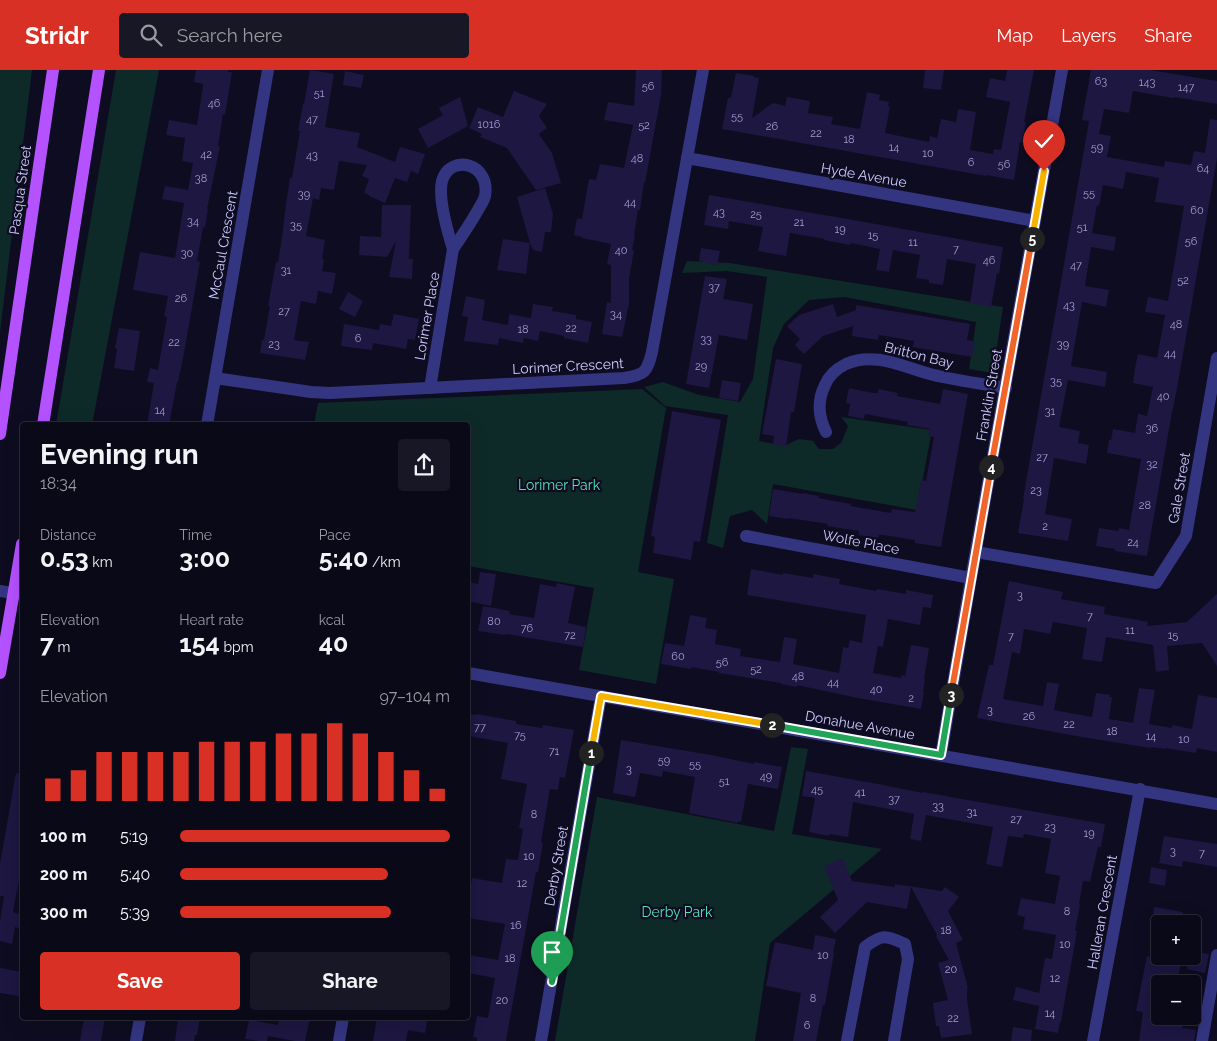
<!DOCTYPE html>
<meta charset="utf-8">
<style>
:root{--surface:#0a0918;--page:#181725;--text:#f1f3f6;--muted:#999aa2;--line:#2a2a37;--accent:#d93025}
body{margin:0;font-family:Raleway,sans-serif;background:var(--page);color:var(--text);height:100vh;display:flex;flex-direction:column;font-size:19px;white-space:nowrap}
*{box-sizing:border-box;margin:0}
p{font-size:16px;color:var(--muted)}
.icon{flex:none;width:28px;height:28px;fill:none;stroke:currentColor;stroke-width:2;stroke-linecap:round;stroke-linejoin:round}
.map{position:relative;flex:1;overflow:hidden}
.sheet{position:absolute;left:20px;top:352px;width:450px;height:598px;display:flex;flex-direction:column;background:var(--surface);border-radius:5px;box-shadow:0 5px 20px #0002,0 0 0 1px var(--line)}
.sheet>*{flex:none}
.buttons{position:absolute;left:1151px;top:845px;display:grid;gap:10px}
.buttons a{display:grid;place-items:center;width:50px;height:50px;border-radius:5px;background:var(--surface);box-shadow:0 5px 20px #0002,0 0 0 1px var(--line);font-size:25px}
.pin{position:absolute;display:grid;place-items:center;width:42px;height:42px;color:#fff;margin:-51px -21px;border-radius:50% 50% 50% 0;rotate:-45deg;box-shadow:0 0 5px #0007}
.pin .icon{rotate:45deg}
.km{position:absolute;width:25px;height:25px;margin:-12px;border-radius:50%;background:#222;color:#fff;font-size:14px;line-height:25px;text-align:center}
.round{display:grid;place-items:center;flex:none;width:52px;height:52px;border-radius:5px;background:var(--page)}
.summary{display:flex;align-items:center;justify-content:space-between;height:85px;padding:0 20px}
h1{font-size:28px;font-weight:700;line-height:38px}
.figures{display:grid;grid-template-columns:repeat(3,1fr);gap:8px;height:85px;padding:5px 20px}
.figures div{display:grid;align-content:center}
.figures b{font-size:25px;font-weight:700}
.figures small{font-size:14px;font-weight:400}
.figures p{font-size:14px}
.chart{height:140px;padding:10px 20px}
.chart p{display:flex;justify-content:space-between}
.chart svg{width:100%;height:90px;margin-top:5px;stroke:var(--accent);stroke-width:6}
.primary-button{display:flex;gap:10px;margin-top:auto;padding:10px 20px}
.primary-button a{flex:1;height:58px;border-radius:5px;background:var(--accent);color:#fff;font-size:20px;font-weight:700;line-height:58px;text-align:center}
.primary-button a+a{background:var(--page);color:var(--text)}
ul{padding:0 20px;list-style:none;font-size:16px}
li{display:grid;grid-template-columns:80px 60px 1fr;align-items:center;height:38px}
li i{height:12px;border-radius:6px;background:var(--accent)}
header{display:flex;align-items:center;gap:30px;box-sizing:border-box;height:70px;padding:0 25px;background:var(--accent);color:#fff}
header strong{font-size:24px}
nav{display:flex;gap:28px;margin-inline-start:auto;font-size:18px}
.search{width:350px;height:45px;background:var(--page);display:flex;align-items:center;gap:12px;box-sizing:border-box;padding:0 18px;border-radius:5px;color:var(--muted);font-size:19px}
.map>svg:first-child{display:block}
</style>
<header>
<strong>Stridr</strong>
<div class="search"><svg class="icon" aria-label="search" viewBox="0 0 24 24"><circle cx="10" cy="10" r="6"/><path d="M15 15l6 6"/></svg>Search here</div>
<nav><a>Map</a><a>Layers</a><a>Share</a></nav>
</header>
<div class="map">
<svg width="1217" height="971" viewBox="0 0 1217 971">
<rect width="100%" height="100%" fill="#0e0c20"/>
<g fill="#0e2a28">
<path d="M0,0H32L0,262Z"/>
<path d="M116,0H159L92,355H56Z"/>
<path d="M687,191L730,193L1003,237L993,303L969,299L976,252L845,227L809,230L784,254L773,278L759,371L784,376L799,369L813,371L819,379H833L841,373L848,356L841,347L932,360L917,440L773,414L767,454L752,440L730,446L723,478L707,473L728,345L665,336L644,317L663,312L699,325L740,332L753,309L767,207L727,201L682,203Z"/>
<path d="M642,319L666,338L638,502L674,509L656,614L579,600L594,518L468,496V355H314L318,333Z"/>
<path d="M791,677L808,679L792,764L882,779L770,873L755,971H555L597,727L774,761Z"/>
</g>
<g fill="#1d1742">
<path d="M196,0H228V2H232L225,45L223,44L218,76H220L207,139H208L205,158L203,157L197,191L200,192L184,283L178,312H177L169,355H147L154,313L147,312L150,298L158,300L167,247L164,246L168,226L133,220L140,182L175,188L184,133L162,129L165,116L188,120L193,93L182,91L185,68L166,65L169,50L197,55L203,16V14L194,12Z"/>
<path d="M310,0L334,4L325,57L360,63L357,77L395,92L400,77L425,84L418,104L411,101L407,112L395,108L385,133L369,126V125L364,123L369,109L362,106L367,95L339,91L334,120L321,118L319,130L313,128L306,166L325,170L322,189L324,190L322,201L336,203L332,224L318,221L316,234L301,231L294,270L309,272L305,290L260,283L262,269L264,270L270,236H268L276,192H278L282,168L286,134L290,108H292L300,61H298L303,34H304Z"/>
<path d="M636,0H662L661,25L645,113L644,112L640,140H638L634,165L635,166L632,180H634L629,209V234L622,267L602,264L607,232L611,233V195L607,194L611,174L582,168V167L574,165L577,148L582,149L589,109L596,110L600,94L624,98L633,55L604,50L608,32L634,36Z"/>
<path d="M925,0H944L941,20L923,18Z"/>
<path d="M1007,0H1034L1024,52H1026L1022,73L1020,72L1014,110L986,105V106L722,59L728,28H731L736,3L754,6V7L759,8L752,48L773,33L785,36L787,27L810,31L808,43L833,47L831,54L860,59L867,22L880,25L879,30L889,32L888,36L890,37L885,63L929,72L930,66L937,68L941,49L956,52L958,39L976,42L970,80L993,84L994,79L1001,80L1010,32L986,27L990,8L1005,11Z"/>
<path d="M1091,0H1150L1217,11V34L1174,27L1173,28L1133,21L1129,43L1104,39L1099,64L1111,66L1107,87L1164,97L1165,91L1191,95L1194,81L1205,83L1210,49L1217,50V88L1178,313L1172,343V342L1147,486L1115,481V479L1096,476L1099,458L1118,461L1119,458L1129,460L1141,389L1107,383L1109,370H1111L1113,359L1135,363L1138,344L1147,346L1153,317L1133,313L1135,298L1138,284L1157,288L1165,245L1145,242L1148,227L1168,231L1184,136L1155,132L1159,108L1126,102L1123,119L1103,115L1099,136L1097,135L1092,163L1116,167L1114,181L1091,177L1085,216L1109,220L1106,237L1082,232L1071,296L1107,302L1105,317L1068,310L1059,357L1080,361L1078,373L1089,375L1086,394L1054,388L1045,444L1072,449L1068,471L1018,463L1024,429H1023L1089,51L1082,50Z"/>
<path d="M345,1L364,5L361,18L343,15Z"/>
<path d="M514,21L547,34L539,46L547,58L539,64L552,83L561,113L536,120L507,78L480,67L482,64L469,58L478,37L503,47Z"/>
<path d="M460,27L468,56L428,78L418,59L443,45L439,38Z"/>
<path d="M545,118L553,144L551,162H545L542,182L533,180L530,173L526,204L497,200L503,169L530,173L517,127Z"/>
<path d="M709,125L859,151L1003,177L999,204L997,203L991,237L970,233L976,194L947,189L943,215L929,213V210L916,208L920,185L893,180L889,202L876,200L880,179L851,173L850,175L824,170L825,169L790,163L786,186L758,181L763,157L729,151L728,159L704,155Z"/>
<path d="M382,135H411L409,189H413L412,209L389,207L396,171L387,187L359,185L360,166L381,167Z"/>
<path d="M701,178L720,181L717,195L699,191Z"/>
<path d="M705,206L727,209L723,229L753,234L747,270L719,265L709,318L686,314Z"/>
<path d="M348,222L363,231L355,247L339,239Z"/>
<path d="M466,226L485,230L482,250L508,255L509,244L531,248L533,234L553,237L552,241L576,245V249L592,252L588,273L564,268V266L540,261L538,271L524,268L523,273L499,268L498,275L464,271L468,247L462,246Z"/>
<path d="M833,234L837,247L856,240V235L970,254L967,270L975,271L972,287L913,277L914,271L879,265L878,270L852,266L853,256L823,266L804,284L795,275L800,269L787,256L799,245Z"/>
<path d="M394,244L419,249L415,270L408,269L406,279L373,273L372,280L341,276L344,254L379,260L380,254L391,256Z"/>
<path d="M119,258L140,261L134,301L114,298L117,279L115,278Z"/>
<path d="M776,289L802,294L794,342H791L786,377L773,374L774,366L762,364Z"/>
<path d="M722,310L741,313L738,331L719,328Z"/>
<path d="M849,318L873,323H878V319L898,323L897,326L940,334L943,319L968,324L941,477L915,473V470L883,465H879L878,468L859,465V461L827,456L828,454L789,448L788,449L769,446L773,419L803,424V423L819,426L818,428L851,434L850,436L891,443L892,439L915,442L921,410L926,411L934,367L928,366L930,359L907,355L908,352L865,344L864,349L848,346L850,334L846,333Z"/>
<path d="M672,341L721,350L700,472L694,471L691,490L653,483L655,467L651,466Z"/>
<path d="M751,499L783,505V503L813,508V504L840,509L839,514L876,521L877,519L906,524V520L933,525L931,538L923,537L920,555L888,549L883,577L878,576L873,603L901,608L902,605L905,606L911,575L929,578L924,609H925L923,622H924L921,639L858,628L797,615V617L781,614V613L719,603V602L691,597V599L661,594L665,573L684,576L690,545L707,548L705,558L717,560L715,574L741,579L740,586L780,592L784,567L797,569L793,594L839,603L843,578L844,577L848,578L850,570L862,573L866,545L747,525Z"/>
<path d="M480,502L496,504L491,536L468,531V512L478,514Z"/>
<path d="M1009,511L1063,522L1061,529L1105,537L1104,544L1148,552L1147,556L1187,552L1217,524V596L1202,573L1167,576L1169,600L1156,602L1153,575L1106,567L1102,592L1082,589L1087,558L1053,552L1050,564L1024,559L1020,584L1012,582L1003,629L1043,636L1047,612L1059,614L1054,640L1092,647L1096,623L1110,625L1109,627H1112L1109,649L1133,653L1139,618L1155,620L1149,654L1172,658V655L1192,659L1198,625L1217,628V682L1197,678L1196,683L1165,678V679L1151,677V678L1082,667L977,648L989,595H993Z"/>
<path d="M557,513L575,517L568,553L586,557L583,577L506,564L505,565L478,561L483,536L510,541L509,544L534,548L540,514L556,517Z"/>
<path d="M468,644L476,645L477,644L516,651V654L542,658L543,655L574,660L565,708L560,707L558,720L550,719L541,772L543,773L538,802H536L506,971H477V968L473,967L477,946L488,948L495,908L468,903V885L498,890L505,854L468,848V837L472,808L502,813L506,789L518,790L523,759L519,758L527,714L501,709L508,673L468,666Z"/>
<path d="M621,670L711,685L754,694V692L782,697L778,719L748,714L741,752L738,751V753L689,743L695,707L663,701L662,707L640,703L635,727L613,723Z"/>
<path d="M806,701L878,714L923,723V722L956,728L1105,754L1101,777H1098L1090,812L1083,811L1079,834L1080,835L1075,861H1077L1061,952H1060L1058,963L1035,959L1039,936L1013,930L1016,917L1039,923L1045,888L1052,889L1056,865L1023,859L1025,847L1017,845L1021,828L1055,834L1060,806L1045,803L1051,769L1024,764L1023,768L1008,766L1002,797L995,796L986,794L993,757L926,745L921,771L910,769L914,744L853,732L848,767L829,764V766L809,762L815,728L802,726Z"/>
<path d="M16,703L22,704V793L13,842L22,845V859L15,857L12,874L0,871V851L4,826H0V794Z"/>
<path d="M1164,766L1217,774V797L1183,791L1182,797L1159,793Z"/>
<path d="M843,788L852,811L895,817V814L942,821L945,817L959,827L948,841L963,870L956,873L968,918H967V929L972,964L941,968L939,956H936L933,933L948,930L938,893L949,890L936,866L937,865L911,817L907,839L867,832L835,863L820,847L838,830L824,796Z"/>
<path d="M1151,797L1167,800L1165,816L1149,813Z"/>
<path d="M1154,837L1183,842L1181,854H1152Z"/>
<path d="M815,865L836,869L833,883H834L825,935H823L816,971H793L801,923L766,916L770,895L775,872L813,880Z"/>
<path d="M1192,881L1209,884L1205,903L1187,899L1189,886H1192Z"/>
<path d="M1147,886L1181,893L1177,914H1160V946H1184L1182,958L1196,960L1194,971H1139L1143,942L1136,941Z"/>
<path d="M0,898L22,902V926L20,925L19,926L0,923Z"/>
<path d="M84,948H105L101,971H80Z"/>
<path d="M178,948H200L197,965H195L194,971H175Z"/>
<path d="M279,948H310L305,971H295L268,966L267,971H259L245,969L249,950L278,955Z"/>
<path d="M377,948H409L427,951L425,963L408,960L406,971H373Z"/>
<path d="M1013,957L1032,960L1031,971H1011Z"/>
</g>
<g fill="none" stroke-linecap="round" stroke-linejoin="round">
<g stroke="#343581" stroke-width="12">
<path d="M687,88L1035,151"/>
<path d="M215,308L311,322L330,323L624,308C645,305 647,302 652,282L703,0"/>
<path d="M430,318L453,179C462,166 470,154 478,140C480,136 484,131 485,126C491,93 450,83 442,111C438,128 448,163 453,179"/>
<path d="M207,355L268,0"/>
<path d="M826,362C818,346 817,331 825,315C829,305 836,299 846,294C877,280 908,300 938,306C960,311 983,314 1006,318"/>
<path d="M746,466L971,508"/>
<path d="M976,482L1156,513L1186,466L1217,288"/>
<path d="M0,521L22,525"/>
<path d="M468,603L1217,734"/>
<path d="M941,685L971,508L1062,0"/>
<path d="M136,971L140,948"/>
<path d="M339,971L343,948"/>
<path d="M541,971L601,626"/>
<path d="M847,971L865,877C882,864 886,865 905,874L908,889L894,971"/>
<path d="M1093,971L1140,719"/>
<path d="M1202,971L1217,885"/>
</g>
<g stroke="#b552ff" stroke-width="12">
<path d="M43,355L99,0"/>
<path d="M0,364L53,0"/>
<path d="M0,603L22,474"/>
</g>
</g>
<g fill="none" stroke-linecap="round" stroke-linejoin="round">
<defs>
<path id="split-1" d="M552,912L591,683"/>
<path id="split-2" d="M591,683L601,626L772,655"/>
<path id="split-3" d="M772,655L941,685L951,625"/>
<path id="split-4" d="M951,625L991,397"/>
<path id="split-5" d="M991,397L1032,169"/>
<path id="split-6" d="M1032,169L1044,101"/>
</defs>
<use href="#split-1" stroke="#fff" stroke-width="10"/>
<use href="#split-2" stroke="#fff" stroke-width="10"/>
<use href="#split-3" stroke="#fff" stroke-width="10"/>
<use href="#split-4" stroke="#fff" stroke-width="10"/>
<use href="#split-5" stroke="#fff" stroke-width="10"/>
<use href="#split-6" stroke="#fff" stroke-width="10"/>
<use href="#split-1" stroke="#22a559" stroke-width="6"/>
<use href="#split-2" stroke="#f5b400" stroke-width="6"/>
<use href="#split-3" stroke="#22a559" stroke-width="6"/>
<use href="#split-4" stroke="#f0652b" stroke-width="6"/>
<use href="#split-5" stroke="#f0652b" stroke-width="6"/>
<use href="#split-6" stroke="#f5b400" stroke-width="6"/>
</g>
<g text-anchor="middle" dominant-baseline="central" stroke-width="4.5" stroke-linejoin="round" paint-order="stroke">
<g font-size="11" fill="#a29ed0">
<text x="1101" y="11">63</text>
<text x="1147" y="12">143</text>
<text x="648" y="16">56</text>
<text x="1186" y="17">147</text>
<text x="319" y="23">51</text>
<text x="214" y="33">46</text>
<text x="737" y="46">55</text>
<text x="312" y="49">47</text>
<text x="489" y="54">1016</text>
<text x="644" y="55">52</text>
<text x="772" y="56">26</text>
<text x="816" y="63">22</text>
<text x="849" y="69">18</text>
<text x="894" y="77">14</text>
<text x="1097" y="77">59</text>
<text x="928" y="83">10</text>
<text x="206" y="84">42</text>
<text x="312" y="85">43</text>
<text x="637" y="88">48</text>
<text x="971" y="92">6</text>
<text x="1004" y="94">56</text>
<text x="1203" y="98">64</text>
<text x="201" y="108">38</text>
<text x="1089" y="123">55</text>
<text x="304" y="124">39</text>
<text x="630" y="132">44</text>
<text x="1197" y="140">60</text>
<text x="719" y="142">43</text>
<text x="756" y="144">25</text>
<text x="193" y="151">34</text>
<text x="799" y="152">21</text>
<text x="296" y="155">35</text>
<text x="1082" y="157">51</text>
<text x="840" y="159">19</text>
<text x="873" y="165">15</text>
<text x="1191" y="171">56</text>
<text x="913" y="172">11</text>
<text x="956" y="179">7</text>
<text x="621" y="180">40</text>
<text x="187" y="183">30</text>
<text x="989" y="190">46</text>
<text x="1076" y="195">47</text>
<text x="286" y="200">31</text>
<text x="1183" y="210">52</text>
<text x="714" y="217">37</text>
<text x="181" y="228">26</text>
<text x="1069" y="235">43</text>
<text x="284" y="241">27</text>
<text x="616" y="244">34</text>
<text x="1176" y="254">48</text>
<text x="571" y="258">22</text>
<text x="523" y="259">18</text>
<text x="358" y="268">6</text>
<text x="706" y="269">33</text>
<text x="174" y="272">22</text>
<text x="274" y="274">23</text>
<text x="1063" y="274">39</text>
<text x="1170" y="283">44</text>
<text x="701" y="296">29</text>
<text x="1056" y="311">35</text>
<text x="1163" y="326">40</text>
<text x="160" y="340">14</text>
<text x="1050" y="341">31</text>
<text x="1152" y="358">36</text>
<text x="1042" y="387">27</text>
<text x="1152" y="394">32</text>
<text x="1036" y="420">23</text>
<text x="1145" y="435">28</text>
<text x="1045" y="456">2</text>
<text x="1133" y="472">24</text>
<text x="1020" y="525">3</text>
<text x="1090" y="546">7</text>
<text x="494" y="551">80</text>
<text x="527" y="558">76</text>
<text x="1130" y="560">11</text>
<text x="570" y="565">72</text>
<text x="1173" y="565">15</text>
<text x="1011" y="566">7</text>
<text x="678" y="586">60</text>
<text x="722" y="592">56</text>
<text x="756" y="599">52</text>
<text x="798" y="606">48</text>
<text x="833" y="612">44</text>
<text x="876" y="619">40</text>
<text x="911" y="628">2</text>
<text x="990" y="640">3</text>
<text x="1029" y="646">26</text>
<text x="1069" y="654">22</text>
<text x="480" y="657">77</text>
<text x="1112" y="661">18</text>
<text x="520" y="665">75</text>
<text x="1151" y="666">14</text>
<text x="1184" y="669">10</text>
<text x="554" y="681">71</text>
<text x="664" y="690">59</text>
<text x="695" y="694">55</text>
<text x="629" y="699">3</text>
<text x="766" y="706">49</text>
<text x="724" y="711">51</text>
<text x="817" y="719">45</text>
<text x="860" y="722">41</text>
<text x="894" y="729">37</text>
<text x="938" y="736">33</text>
<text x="972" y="742">31</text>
<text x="534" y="744">8</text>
<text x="1016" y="749">27</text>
<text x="1050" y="757">23</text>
<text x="1089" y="763">19</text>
<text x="1173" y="781">3</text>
<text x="1202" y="783">7</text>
<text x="529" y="786">10</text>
<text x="522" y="813">12</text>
<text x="1067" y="841">8</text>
<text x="516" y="855">16</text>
<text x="946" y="860">18</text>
<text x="1065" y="874">10</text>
<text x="823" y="885">10</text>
<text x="510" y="888">18</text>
<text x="951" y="899">20</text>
<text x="1055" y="908">12</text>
<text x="813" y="928">8</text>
<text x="502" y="930">20</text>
<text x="1050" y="943">14</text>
<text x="953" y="948">22</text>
<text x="807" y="955">6</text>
</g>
<g font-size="14" fill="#cecbff" stroke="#0e0c20">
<text transform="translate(864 105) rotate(10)">Hyde Avenue</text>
<text transform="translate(20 120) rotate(-82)">Pasqua Street</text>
<text transform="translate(223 175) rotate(-80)">McCaul Crescent</text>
<text transform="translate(427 246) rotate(-80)">Lorimer Place</text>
<text transform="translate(919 285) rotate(14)">Britton Bay</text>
<text transform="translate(568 296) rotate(-3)">Lorimer Crescent</text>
<text transform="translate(989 325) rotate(-80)">Franklin Street</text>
<text transform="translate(1179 418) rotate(-80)">Gale Street</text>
<text transform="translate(861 472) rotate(11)">Wolfe Place</text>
<text transform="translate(860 655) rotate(10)">Donahue Avenue</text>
<text transform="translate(556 796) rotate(-80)">Derby Street</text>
<text transform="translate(1102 842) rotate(-80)">Halleran Crescent</text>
</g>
<g font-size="14" fill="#51e4b8" stroke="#0e0c20">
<text x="559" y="415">Lorimer Park</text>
<text x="677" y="842">Derby Park</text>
</g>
</g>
</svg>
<div class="buttons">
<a>+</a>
<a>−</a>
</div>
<div class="pin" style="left:552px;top:912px;background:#1e9e55"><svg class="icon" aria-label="arrive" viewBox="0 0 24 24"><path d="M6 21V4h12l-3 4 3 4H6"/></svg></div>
<div class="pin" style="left:1044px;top:101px;background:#d93025"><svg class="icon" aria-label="check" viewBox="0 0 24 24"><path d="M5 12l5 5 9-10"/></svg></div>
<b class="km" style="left:591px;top:683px">1</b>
<b class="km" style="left:772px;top:655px">2</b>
<b class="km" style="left:951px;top:625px">3</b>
<b class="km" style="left:991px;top:397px">4</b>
<b class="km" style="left:1032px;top:169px">5</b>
<section class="sheet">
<div class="summary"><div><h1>Evening run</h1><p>18:34</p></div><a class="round"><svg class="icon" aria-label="share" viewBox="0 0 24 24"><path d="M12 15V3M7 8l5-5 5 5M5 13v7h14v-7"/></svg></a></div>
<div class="figures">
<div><p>Distance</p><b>0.53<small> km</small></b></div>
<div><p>Time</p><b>3:00</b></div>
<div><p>Pace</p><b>5:40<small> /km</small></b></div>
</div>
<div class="figures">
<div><p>Elevation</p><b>7<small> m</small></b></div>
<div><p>Heart rate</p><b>154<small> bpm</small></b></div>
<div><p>kcal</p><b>40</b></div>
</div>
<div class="chart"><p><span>Elevation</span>97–104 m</p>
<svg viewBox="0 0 160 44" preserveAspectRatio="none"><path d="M5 44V33M15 44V29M25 44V20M35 44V20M45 44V20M55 44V20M65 44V15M75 44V15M85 44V15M95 44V11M105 44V11M115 44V6M125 44V11M135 44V20M145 44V29M155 44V38"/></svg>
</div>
<ul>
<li><b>100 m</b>5:19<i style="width:100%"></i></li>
<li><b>200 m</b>5:40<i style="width:77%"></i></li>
<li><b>300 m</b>5:39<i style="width:78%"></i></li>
</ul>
<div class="primary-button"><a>Save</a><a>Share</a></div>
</section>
</div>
